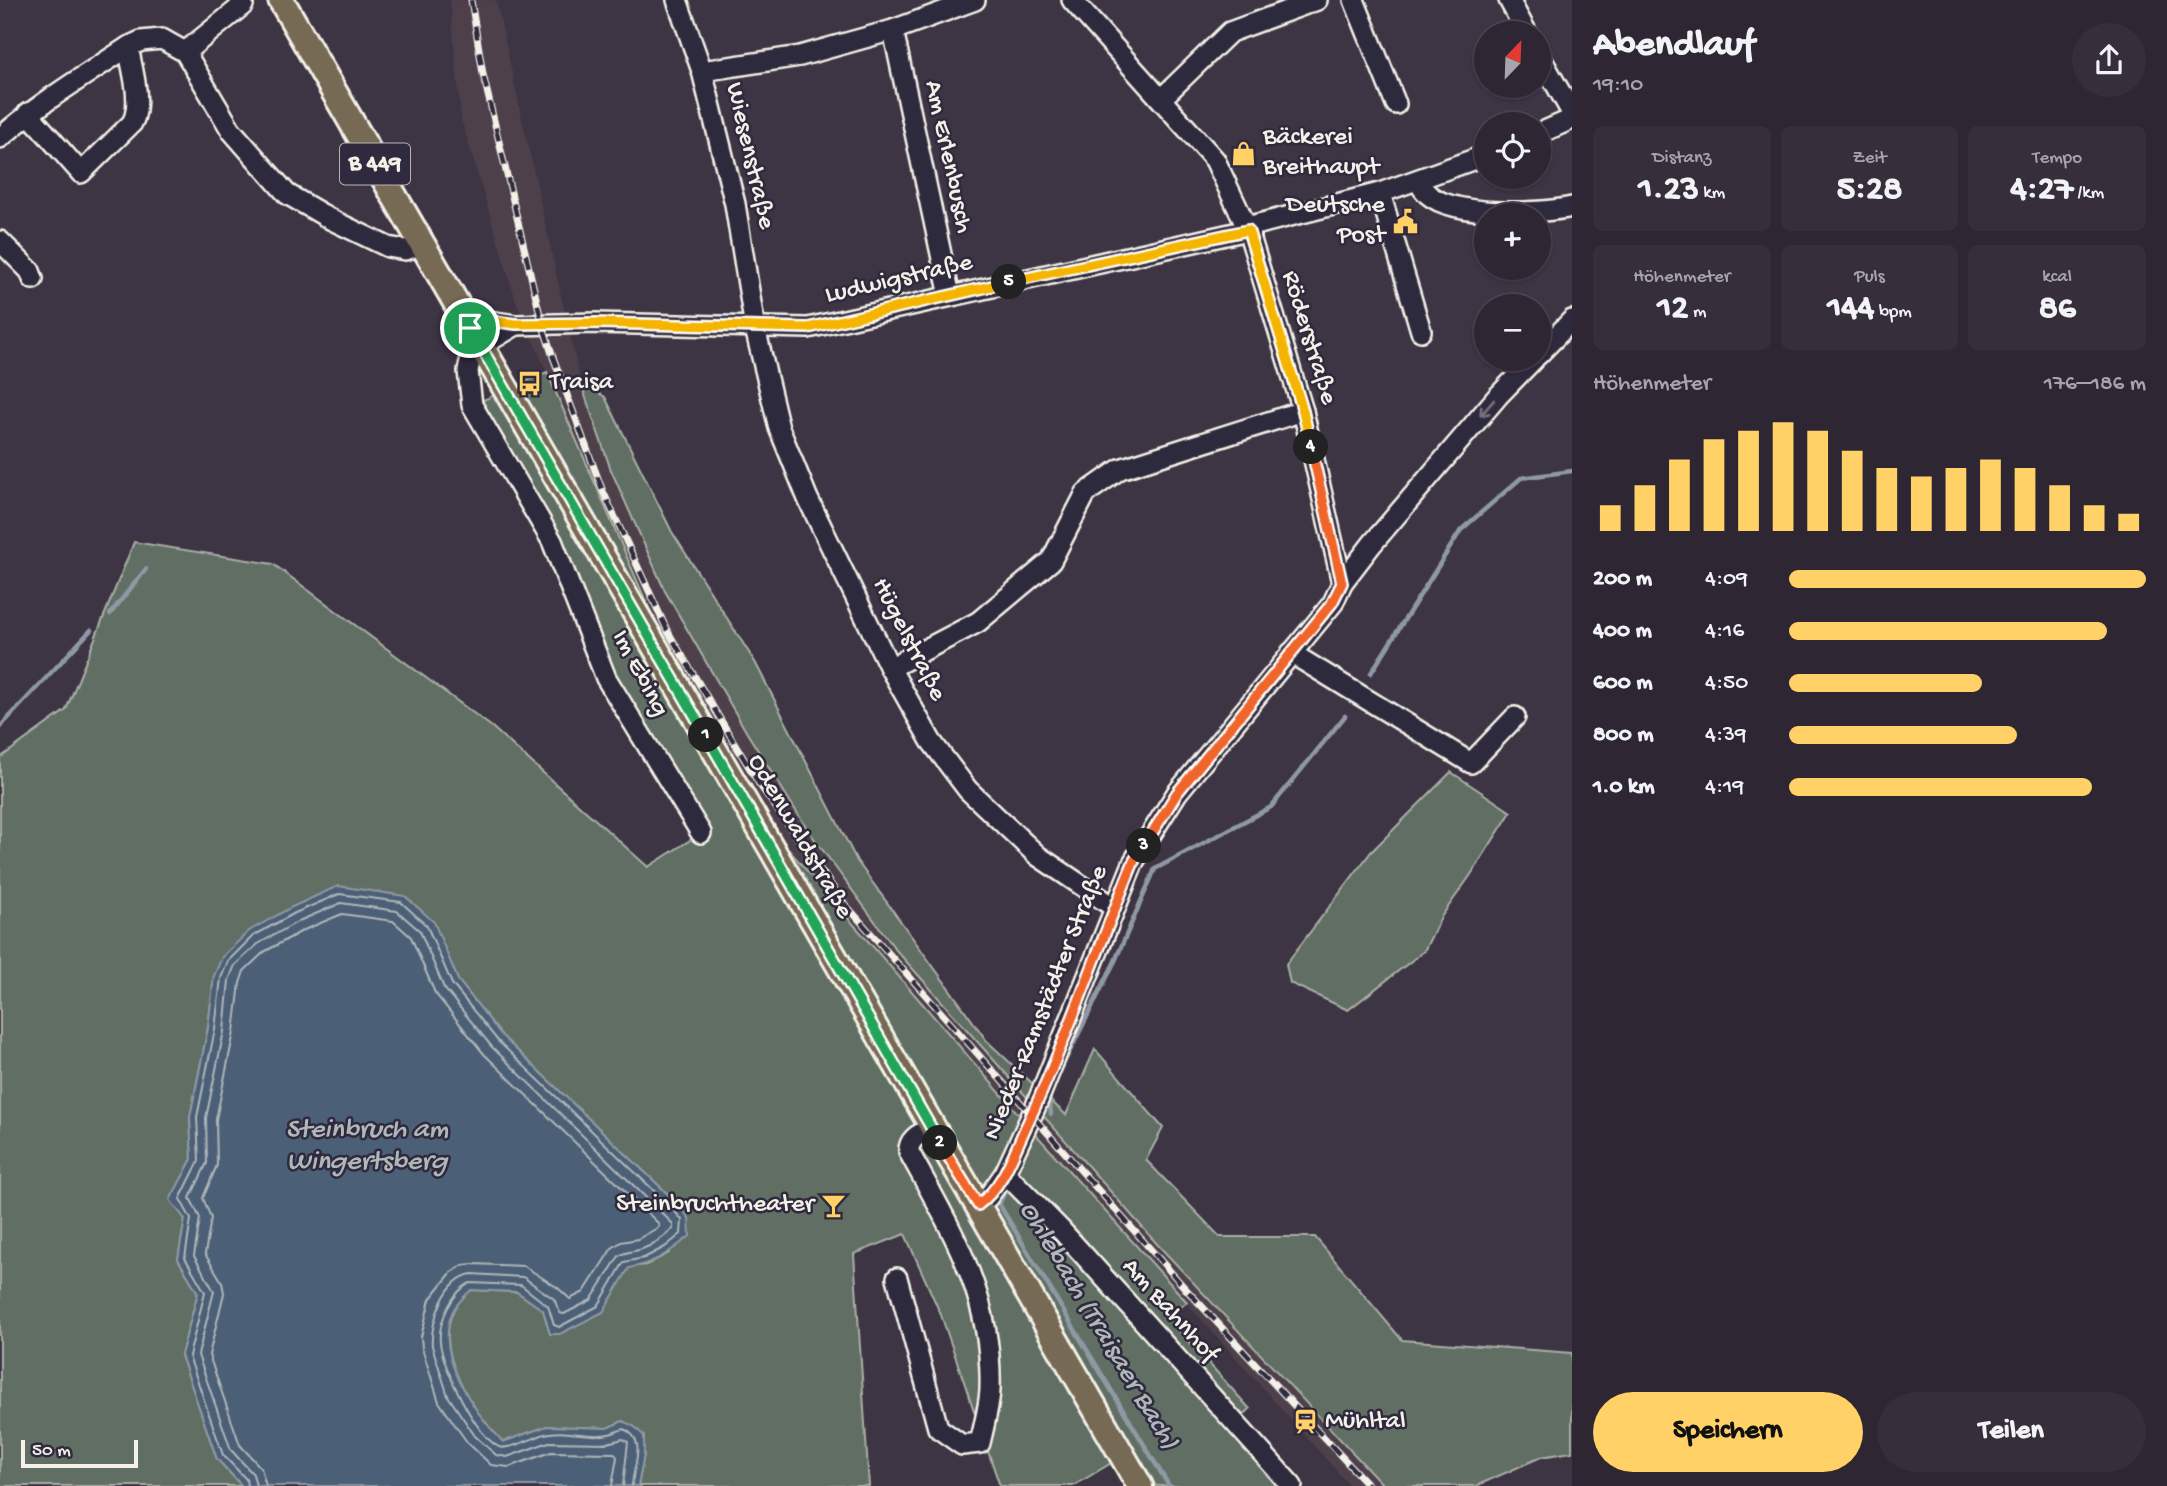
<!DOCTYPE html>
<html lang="de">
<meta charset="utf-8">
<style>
:root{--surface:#2e2733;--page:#362f3b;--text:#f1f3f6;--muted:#a7a5ac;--line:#49444e;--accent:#ffd166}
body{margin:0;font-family:"Gochi Hand",sans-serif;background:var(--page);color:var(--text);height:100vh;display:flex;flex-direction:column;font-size:26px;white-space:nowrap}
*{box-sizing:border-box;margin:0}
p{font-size:23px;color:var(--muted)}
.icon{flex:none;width:38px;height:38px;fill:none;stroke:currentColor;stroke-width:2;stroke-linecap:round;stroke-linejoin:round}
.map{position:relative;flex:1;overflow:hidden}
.details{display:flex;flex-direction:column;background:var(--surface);width:595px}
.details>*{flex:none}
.needle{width:46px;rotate:23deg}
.buttons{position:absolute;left:1474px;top:21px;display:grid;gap:14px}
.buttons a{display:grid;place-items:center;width:77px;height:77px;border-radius:50%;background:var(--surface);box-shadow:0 2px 5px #0004,0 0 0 2px var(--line);font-size:35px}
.scale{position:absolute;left:21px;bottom:18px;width:117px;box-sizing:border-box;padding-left:7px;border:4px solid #f4f1e8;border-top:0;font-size:19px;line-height:24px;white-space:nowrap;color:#f4f1e8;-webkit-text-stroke:5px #2f2a3d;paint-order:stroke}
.pin{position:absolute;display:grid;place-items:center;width:60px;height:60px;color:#fff;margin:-30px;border:4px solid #fff;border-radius:50%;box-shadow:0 2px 7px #0007}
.km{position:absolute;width:35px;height:35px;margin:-18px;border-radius:50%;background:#222;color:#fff;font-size:19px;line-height:35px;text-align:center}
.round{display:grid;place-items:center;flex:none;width:74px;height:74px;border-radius:37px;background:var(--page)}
.overview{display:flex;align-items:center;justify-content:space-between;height:119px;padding:0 21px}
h1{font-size:38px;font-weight:700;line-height:52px}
.figures{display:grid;grid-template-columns:repeat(3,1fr);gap:10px;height:119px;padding:7px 21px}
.figures div{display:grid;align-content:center;border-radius:10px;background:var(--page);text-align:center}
.figures b{font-size:35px;font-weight:700}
.figures small{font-size:19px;font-weight:400}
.figures p{font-size:19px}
.chart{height:196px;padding:14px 21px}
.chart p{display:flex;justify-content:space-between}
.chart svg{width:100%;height:126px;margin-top:7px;stroke:var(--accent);stroke-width:6}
.button{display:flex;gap:14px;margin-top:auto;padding:14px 21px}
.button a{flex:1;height:80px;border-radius:42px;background:var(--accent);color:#111;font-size:28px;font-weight:700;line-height:80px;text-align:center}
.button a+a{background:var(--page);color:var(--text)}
ul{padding:0 21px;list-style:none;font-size:23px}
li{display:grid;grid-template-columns:112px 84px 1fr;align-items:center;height:52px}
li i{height:18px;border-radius:9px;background:var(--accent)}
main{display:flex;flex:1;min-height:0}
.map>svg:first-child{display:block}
</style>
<main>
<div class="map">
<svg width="1572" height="1486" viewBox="0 0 1572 1486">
<rect width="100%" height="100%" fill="#3d3444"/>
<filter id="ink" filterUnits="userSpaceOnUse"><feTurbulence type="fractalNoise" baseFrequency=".0143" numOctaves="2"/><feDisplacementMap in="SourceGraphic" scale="14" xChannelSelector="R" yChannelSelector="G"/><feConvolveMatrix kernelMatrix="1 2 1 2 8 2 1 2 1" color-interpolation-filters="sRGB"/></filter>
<g filter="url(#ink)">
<path fill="#4d404c" d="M450,0H496L580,381L611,470L665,591L747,733L808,830L896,950L1158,1245L1384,1486H1350L1041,1140L788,849L657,627L516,301L461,119Z"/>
<g fill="#606e64" stroke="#aab0a6" stroke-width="2">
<path d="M547,372L657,627L788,849L1041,1140L1187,1302L1168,1318L1250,1409L1228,1430L1279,1486H1156L1133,1450L1073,1486H1000L941,1315L905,1234L854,1254L869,1486H638L644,1454L623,1421L607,1428L547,1426L503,1442C473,1412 434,1354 453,1311C456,1304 465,1296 470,1290L517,1292L543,1310L550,1334L603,1312L629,1267L646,1265L669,1253L675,1201L503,1037L458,980L433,922L214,976L208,1028L190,1117L192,1159L171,1200L185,1219L178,1259L198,1293L181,1355L217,1459L242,1486H0V758L66,710L134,542L273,564L492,727L648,867L701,833L606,678L552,541L472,405Z"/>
<path d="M580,381L605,397L672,532L755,662L857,861L987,1041L1066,1115L1095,1049L1163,1128L1146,1160L1220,1237H1315L1402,1340L1572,1353V1452L1541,1457L1476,1486H1384L1158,1245L896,950L808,830L747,733L665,591L611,470Z"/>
<path d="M1451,772L1511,812L1470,876L1441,917L1424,951L1348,1010L1290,983L1286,964L1371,852Z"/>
</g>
<path fill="#4b5f76" stroke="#8f99a4" stroke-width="2" d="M338,886L405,896L434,922L458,980L503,1037L675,1201L689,1218L690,1236C669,1253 655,1263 629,1268L603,1312L560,1334H550L543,1310L517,1292L471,1290C465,1296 456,1304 453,1311C433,1354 474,1412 503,1442L547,1426L607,1428L623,1421L635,1427L644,1436V1454L638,1486H242L217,1459L181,1355L198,1293L178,1259L185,1219L170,1200L192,1159L190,1117L208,1028L214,976L222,957L249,931L292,907Z"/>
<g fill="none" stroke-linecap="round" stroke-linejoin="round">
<g stroke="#b0b7ba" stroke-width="2">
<path d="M247,1486L246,1479L223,1455L189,1356L205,1292L185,1258L191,1219L180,1199L199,1161L197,1117L215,1029L221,978L228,961L253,936L295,913L339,894L401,902L427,926L452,984L498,1041L670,1206L682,1220L681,1234L665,1247L644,1258L624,1262L598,1306L559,1327L554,1325L548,1306L521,1285L470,1283C452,1292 438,1322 440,1342C442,1367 476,1436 499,1447C507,1451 535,1437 545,1434C565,1428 588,1439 609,1434C614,1433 619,1430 624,1429C648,1440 633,1465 632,1486"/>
<path d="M256,1486L253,1474L231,1450L198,1355L214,1291L194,1256L200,1218L190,1198L207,1163L206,1118L224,1031L229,980L235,965L258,944L299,921L341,903L397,911L420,931L444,988L492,1047L673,1224V1229C664,1237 654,1245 642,1249C634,1252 626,1251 619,1256L591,1300L564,1314L560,1313L554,1299L523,1277L472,1274C445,1278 430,1322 432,1346L448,1396L475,1436L496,1455L507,1457L549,1442L607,1443L623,1439L628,1442L623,1486"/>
<path d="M266,1486L261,1468L240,1445L209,1355L224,1293L222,1282L205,1254L211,1218L203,1198L217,1165L216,1119L234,1032L240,983L244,971L264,952L304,930L342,914L393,921L411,937L435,993L484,1054L659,1224V1227L638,1239L621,1242L612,1248L584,1292L570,1299L558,1288L524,1266L472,1264L463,1265L451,1273L430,1299L421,1337L422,1348L439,1402L467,1442L491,1465L509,1467L551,1452L614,1453L617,1457L612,1486"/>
</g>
<g stroke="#8f99a4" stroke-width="4.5">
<path d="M110,614L146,569"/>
<path d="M1371,673L1461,530L1521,478L1572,471"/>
<path d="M0,727L91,630"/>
<path d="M1057,1077L1115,961L1155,869L1271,807L1345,716"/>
<path d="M1049,1094L1051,1114"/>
<path d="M1007,1188L999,1204L1169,1486"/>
</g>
<defs>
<g id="minor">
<path d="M677,0L702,71L735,204L755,328L779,428L808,499L890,668L931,741L968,790L1038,856L1115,908"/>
<path d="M1072,0L1215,160L1248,230L1303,411L1342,583"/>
<path d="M1354,0L1396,104"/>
<path d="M1509,0L1527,33"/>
<path d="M893,30L950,296"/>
<path d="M185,52L243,5L240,0"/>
<path d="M1538,53L1572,113"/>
<path d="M702,71L800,56L893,30L975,0"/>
<path d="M1161,99L1230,32L1317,0"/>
<path d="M28,113L81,173L132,123C143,105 132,68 128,47"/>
<path d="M1538,134L1572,119"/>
<path d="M0,138C39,103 84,76 128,47L141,41L162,39L185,52L231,130L287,194L332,220L388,247L405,250L422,245"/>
<path d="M1419,180C1421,183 1421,187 1424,190C1444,218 1541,214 1572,207"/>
<path d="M1380,193L1421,331"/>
<path d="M0,241L30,271L33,279"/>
<path d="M516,325L481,346L471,357L468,371L472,405L552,541L606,678L701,833"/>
<path d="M470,328L479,323L489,321L516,325L596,323L808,328L1248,230L1255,225L1380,193L1486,155"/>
<path d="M1538,355L1572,320"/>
<path d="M1291,653L1471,763L1515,717"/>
<path d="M890,668L978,622L1051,561L1086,493L1120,469L1303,411"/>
<path d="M1005,1173L1062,1231L1292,1486"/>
<path d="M978,1205L988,1197L1005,1173L1035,1108L1134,861L1177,793L1333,603L1342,583L1372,544L1498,396L1534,359"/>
<path d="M897,1278L938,1428L962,1445L980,1443C984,1426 989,1407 990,1390C993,1296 952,1231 909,1152C908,1138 920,1134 931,1128"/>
</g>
<path id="major" d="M281,0L1140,1486"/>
</defs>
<use href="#minor" stroke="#f4f1e8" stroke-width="24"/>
<use href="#major" stroke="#f4f1e8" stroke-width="30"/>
<use href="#minor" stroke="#2f2a3d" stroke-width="19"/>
<use href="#major" stroke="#776a54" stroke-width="24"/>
<defs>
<path id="rail" d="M471,0L483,74L542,323L553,357L602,489L667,630L759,784L845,904L1184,1287L1369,1486"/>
</defs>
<use href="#rail" stroke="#f4f1e8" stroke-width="7"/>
<use href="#rail" stroke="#2f2a3d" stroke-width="4.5" stroke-dasharray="13" stroke-linecap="butt"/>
</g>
<defs><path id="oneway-shaft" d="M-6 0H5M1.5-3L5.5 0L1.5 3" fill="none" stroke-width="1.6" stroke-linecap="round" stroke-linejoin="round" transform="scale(1.75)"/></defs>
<use stroke="#747079" href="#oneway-shaft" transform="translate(1487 408) rotate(131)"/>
</g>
<g fill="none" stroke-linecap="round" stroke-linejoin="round" filter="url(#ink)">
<defs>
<path id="split-1" d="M470,328L706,735"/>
<path id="split-2" d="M706,735L940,1143"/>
<path id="split-3" d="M940,1143L978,1205C1003,1186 1012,1157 1025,1129C1066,1042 1097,950 1134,861L1144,846"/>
<path id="split-4" d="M1144,846L1177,793L1332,603L1342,583L1311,447"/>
<path id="split-5" d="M1009,282L1248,230L1303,411L1311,447"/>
<path id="split-6" d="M470,328L480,323L492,321L516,324L596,323L808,328L1009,282"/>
</defs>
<use href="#split-1" stroke="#fff" stroke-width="14"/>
<use href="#split-2" stroke="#fff" stroke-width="14"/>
<use href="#split-3" stroke="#fff" stroke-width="14"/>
<use href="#split-4" stroke="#fff" stroke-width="14"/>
<use href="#split-5" stroke="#fff" stroke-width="14"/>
<use href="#split-6" stroke="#fff" stroke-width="14"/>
<use href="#split-1" stroke="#22a559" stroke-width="9"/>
<use href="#split-2" stroke="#22a559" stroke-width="9"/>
<use href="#split-3" stroke="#f0652b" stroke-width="9"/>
<use href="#split-4" stroke="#f0652b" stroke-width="9"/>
<use href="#split-5" stroke="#f5b400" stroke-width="9"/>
<use href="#split-6" stroke="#f5b400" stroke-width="9"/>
</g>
<defs>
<symbol id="shop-bare" viewBox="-9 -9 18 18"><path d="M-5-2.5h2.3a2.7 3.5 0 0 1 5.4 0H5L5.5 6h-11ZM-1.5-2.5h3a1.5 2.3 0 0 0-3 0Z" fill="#ffd166" stroke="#2f2a3d" stroke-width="2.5" paint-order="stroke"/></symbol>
<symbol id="civic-bare" viewBox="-9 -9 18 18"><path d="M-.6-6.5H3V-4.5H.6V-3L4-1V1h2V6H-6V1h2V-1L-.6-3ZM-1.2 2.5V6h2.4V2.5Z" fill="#ffd166" stroke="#2f2a3d" stroke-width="2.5" paint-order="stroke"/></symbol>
<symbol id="bus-bare" viewBox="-9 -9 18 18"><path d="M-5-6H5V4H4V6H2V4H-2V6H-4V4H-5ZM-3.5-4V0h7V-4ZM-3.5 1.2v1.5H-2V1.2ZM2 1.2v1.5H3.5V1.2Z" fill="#ffd166" stroke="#2f2a3d" stroke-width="2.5" paint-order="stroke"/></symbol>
<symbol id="bar-bare" viewBox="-9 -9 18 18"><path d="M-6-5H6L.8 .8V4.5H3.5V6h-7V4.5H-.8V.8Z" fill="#ffd166" stroke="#2f2a3d" stroke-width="2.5" paint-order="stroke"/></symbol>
<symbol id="station-bare" viewBox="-9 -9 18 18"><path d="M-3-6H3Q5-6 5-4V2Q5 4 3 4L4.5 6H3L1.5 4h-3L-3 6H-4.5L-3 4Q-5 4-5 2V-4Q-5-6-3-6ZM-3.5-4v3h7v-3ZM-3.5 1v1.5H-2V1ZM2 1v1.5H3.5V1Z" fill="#ffd166" stroke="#2f2a3d" stroke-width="2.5" paint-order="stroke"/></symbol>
</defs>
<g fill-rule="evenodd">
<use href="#shop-bare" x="1226" y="136" width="35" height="35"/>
<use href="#civic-bare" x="1388" y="204" width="35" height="35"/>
<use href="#bus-bare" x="512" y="366" width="35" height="35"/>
<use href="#bar-bare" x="816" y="1188" width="35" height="35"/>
<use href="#station-bare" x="1288" y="1404" width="35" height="35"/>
</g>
<g text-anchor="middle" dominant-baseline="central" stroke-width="5" stroke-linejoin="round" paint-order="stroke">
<rect fill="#2f2a3d" stroke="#b9b5b5" stroke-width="2" x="340" y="143.5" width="70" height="41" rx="5"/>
<g font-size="24" font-weight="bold" fill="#f4f1e8">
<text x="375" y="164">B 449</text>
</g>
<g font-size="26" fill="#f4f1e8" stroke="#2f2a3d" text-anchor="start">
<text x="1263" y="138">Bäckerei<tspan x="1263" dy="30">Breithaupt</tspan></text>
<text x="1385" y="206" text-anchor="end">Deutsche<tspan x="1385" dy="30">Post</tspan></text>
<text x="550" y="383">Traisa</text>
<text x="814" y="1205" text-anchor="end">Steinbruchtheater</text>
<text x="1325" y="1422">Mühltal</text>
</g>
<g font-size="26" fill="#f4f1e8" stroke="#2f2a3d">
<text transform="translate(749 156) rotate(77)">Wiesenstraße</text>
<text transform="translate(947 157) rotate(78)">Am Erlenbusch</text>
<text transform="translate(899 280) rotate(-13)">Ludwigstraße</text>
<text transform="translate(1308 338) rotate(73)">Röderstraße</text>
<text transform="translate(908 640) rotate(63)">Hügelstraße</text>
<text transform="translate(639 674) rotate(62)">Im Ebing</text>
<text transform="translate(799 837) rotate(60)">Odenwaldstraße</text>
<text transform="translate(1047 1003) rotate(-68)">Nieder-Ramstädter Straße</text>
<text transform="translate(1169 1311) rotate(48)">Am Bahnhof</text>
</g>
<g font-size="28" font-style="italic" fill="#b0b7ba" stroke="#2f2a3d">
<text x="367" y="1130">Steinbruch am<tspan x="367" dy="32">Wingertsberg</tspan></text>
<text transform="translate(1098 1326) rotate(59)">Ohlebach (Traisaer Bach)</text>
</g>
</g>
</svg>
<div class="buttons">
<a><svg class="needle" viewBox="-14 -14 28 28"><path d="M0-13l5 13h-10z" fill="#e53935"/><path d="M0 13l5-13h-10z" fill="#a7a5ac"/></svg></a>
<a><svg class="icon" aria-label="locate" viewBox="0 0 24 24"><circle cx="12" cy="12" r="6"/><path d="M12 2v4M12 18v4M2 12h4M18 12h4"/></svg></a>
<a>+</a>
<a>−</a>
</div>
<div class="scale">50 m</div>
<div class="pin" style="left:470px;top:328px;background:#1e9e55"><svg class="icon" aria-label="arrive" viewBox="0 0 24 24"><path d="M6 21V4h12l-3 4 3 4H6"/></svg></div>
<b class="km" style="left:706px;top:735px">1</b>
<b class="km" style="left:940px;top:1143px">2</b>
<b class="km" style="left:1144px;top:846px">3</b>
<b class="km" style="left:1311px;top:447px">4</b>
<b class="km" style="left:1009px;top:282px">5</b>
</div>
<section class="details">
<div class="overview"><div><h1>Abendlauf</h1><p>19:10</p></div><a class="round"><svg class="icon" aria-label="share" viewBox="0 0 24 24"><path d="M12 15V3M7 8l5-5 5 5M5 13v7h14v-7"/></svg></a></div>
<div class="figures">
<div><p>Distanz</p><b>1.23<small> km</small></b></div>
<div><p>Zeit</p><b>5:28</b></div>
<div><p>Tempo</p><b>4:27<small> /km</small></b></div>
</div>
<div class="figures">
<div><p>Höhenmeter</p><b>12<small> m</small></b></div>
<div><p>Puls</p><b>144<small> bpm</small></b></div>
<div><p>kcal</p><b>86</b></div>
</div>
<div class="chart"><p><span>Höhenmeter</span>176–186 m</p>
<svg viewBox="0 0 160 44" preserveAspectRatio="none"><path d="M5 44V35M15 44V28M25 44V19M35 44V12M45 44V9M55 44V6M65 44V9M75 44V16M85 44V22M95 44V25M105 44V22M115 44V19M125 44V22M135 44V28M145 44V35M155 44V38"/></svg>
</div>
<ul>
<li><b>200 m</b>4:09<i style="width:100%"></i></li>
<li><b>400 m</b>4:16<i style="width:89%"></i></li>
<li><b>600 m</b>4:50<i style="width:54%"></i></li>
<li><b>800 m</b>4:39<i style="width:64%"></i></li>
<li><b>1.0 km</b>4:19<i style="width:85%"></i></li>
</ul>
<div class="button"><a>Speichern</a><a>Teilen</a></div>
</section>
</main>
